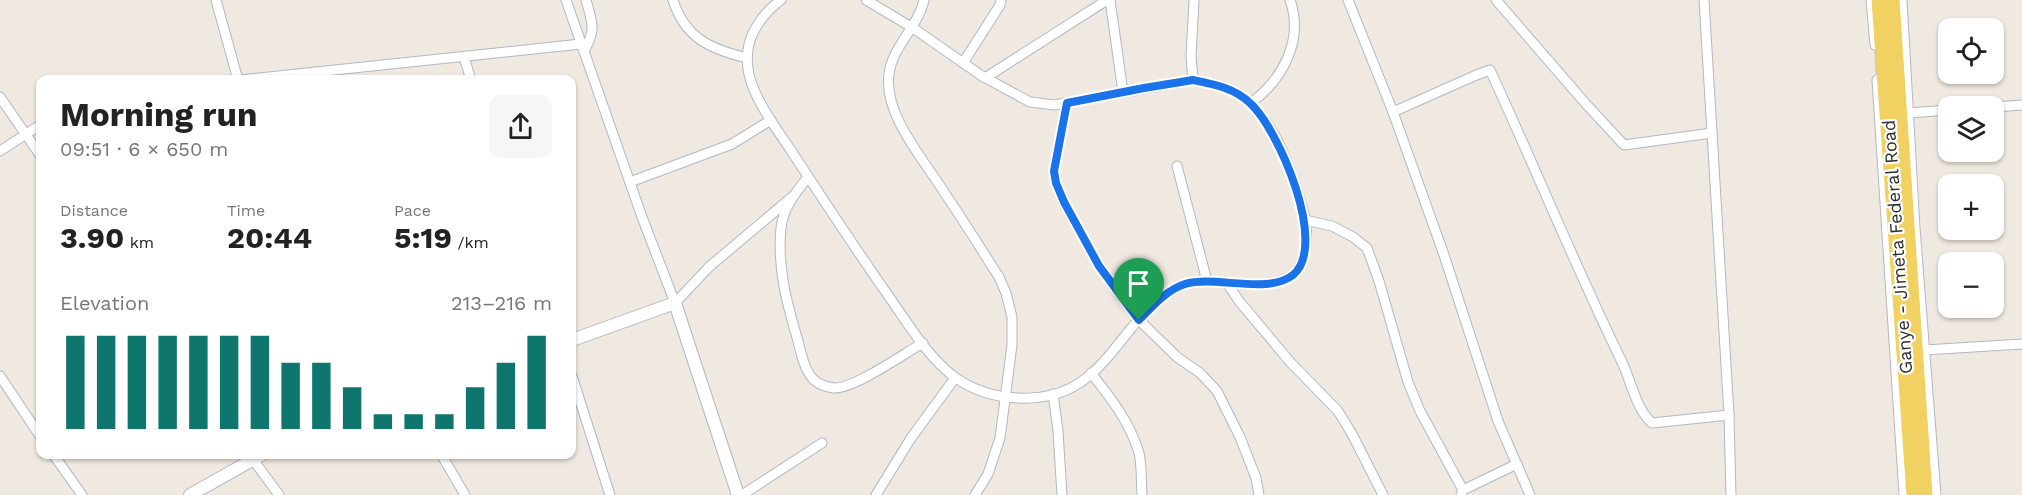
<!DOCTYPE html>
<meta charset="utf-8">
<style>
:root{--surface:#fff;--page:#f6f6f6;--text:#222;--muted:#767676;--accent:#0f766e}
body{margin:0;font-family:"Work Sans",sans-serif;background:var(--page);color:var(--text);height:100vh;display:flex;flex-direction:column;font-size:22px;white-space:nowrap}
*{box-sizing:border-box;margin:0}
p{font-size:20px;color:var(--muted)}
.icon{flex:none;width:33px;height:33px;fill:none;stroke:currentColor;stroke-width:2;stroke-linecap:round;stroke-linejoin:round}
.map{position:relative;flex:1;overflow:hidden}
.panel{position:absolute;left:36px;top:75px;width:540px;height:384px;display:flex;flex-direction:column;background:var(--surface);border-radius:12px;box-shadow:0 2px 4px #0004}
.panel>*{flex:none}
.fabs{position:absolute;left:1938px;top:18px;display:grid;gap:12px}
.fabs a{display:grid;place-items:center;width:66px;height:66px;border-radius:12px;background:var(--surface);box-shadow:0 2px 4px #0004;font-size:30px}
.pin{position:absolute;display:grid;place-items:center;width:51px;height:51px;color:#fff;margin:-62px -26px;border-radius:50% 50% 50% 0;rotate:-45deg;box-shadow:0 0 6px #0007}
.pin .icon{rotate:45deg}
.round{display:grid;place-items:center;flex:none;width:63px;height:63px;border-radius:12px;background:var(--page)}
.headline{display:flex;align-items:center;justify-content:space-between;height:102px;padding:0 24px}
h1{font-size:33px;font-weight:700;line-height:45px}
.metrics{display:grid;grid-template-columns:repeat(3,1fr);gap:9px;height:102px;padding:6px 24px}
.metrics div{display:grid;align-content:center}
.metrics b{font-size:30px;font-weight:700}
.metrics small{font-size:16px;font-weight:400}
.metrics p{font-size:16px}
.chart{height:168px;padding:12px 24px}
.chart p{display:flex;justify-content:space-between}
.chart svg{width:100%;height:108px;margin-top:6px;stroke:var(--accent);stroke-width:6}
.map>svg:first-child{display:block}
</style>
<div class="map">
<svg width="2022" height="495" viewBox="0 0 2022 495">
<rect width="100%" height="100%" fill="#efe9e1"/>
<g fill="none" stroke-linecap="round" stroke-linejoin="round">
<defs>
<g id="minor">
<path d="M216,0L238,80"/>
<path d="M566,0L642,217L675,303L709,267L792,197"/>
<path d="M673,0C685,38 710,49 747,58"/>
<path d="M781,0C768,9 760,19 753,33C733,75 769,117 792,152C824,201 856,250 890,298C908,324 930,360 956,378C990,402 1046,406 1081,382C1114,359 1132,318 1165,295C1175,288 1187,282 1200,281C1227,280 1268,292 1292,275C1306,265 1308,235 1305,219C1301,198 1285,154 1275,136C1269,125 1261,114 1252,105C1237,89 1214,84 1193,80L1054,105L1030,102L982,76L913,28L866,0"/>
<path d="M924,0C918,27 892,47 889,74C883,114 924,160 944,192C963,220 981,249 999,277L1006,293L1012,317V345L1000,438L988,474L975,495"/>
<path d="M1110,0L1123,92"/>
<path d="M1348,0L1393,112L1444,255L1498,421L1530,495"/>
<path d="M1496,0L1586,104L1624,145L1712,133"/>
<path d="M1704,0L1729,415L1731,495"/>
<path d="M1871,0L1875,45"/>
<path d="M1902,0L1915,228L1936,495"/>
<path d="M584,52C596,28 593,25 586,0"/>
<path d="M464,57L471,80"/>
<path d="M963,63L1000,5L1001,0"/>
<path d="M985,78L1107,0"/>
<path d="M239,80L581,44"/>
<path d="M1193,80L1191,56L1194,0"/>
<path d="M1877,80L1904,495"/>
<path d="M0,97L40,155"/>
<path d="M1067,103L1054,171L1056,183L1064,203L1099,266L1139,320L1177,357L1200,373L1217,391L1240,437L1256,478L1259,495"/>
<path d="M1251,103C1283,79 1304,40 1290,0"/>
<path d="M1994,107L2022,105"/>
<path d="M1393,112L1474,76L1490,70C1535,167 1575,266 1622,362C1631,381 1636,409 1652,423L1729,415"/>
<path d="M1909,113L1948,110"/>
<path d="M0,151L40,125"/>
<path d="M1177,166L1207,281"/>
<path d="M808,177C796,192 783,208 781,228C777,267 787,304 798,341C801,353 804,369 813,379C818,384 826,387 834,388C854,389 903,354 923,343"/>
<path d="M630,182L732,144L771,120"/>
<path d="M1305,220L1332,226L1353,237L1367,248L1379,281L1408,382L1420,411L1463,490L1461,495"/>
<path d="M1227,283L1239,301L1291,363L1338,411L1352,434L1383,495"/>
<path d="M1925,350L2022,344"/>
<path d="M1091,373C1110,397 1130,422 1139,453C1142,466 1141,481 1142,495"/>
<path d="M0,376L40,436"/>
<path d="M572,376L610,495"/>
<path d="M1053,394L1058,431L1062,495"/>
<path d="M53,454L82,495"/>
<path d="M249,454L279,495"/>
<path d="M441,454L465,495"/>
<path d="M1463,490L1517,464"/>
<path d="M742,495L822,443"/>
<path d="M876,495L911,438L955,378"/>
</g>
<g id="tertiary">
<path d="M572,340L675,303L738,495"/>
<path d="M190,495L263,454"/>
</g>
<g id="primary">
<path d="M1879,0L1914,495"/>
<path d="M1892,0L1925,495"/>
</g>
</defs>
<use href="#minor" stroke="#b4b7c1" stroke-width="11"/>
<use href="#tertiary" stroke="#b4b7c1" stroke-width="14"/>
<use href="#primary" stroke="#c9c9c9" stroke-width="17"/>
<use href="#minor" stroke="#fff" stroke-width="9"/>
<use href="#tertiary" stroke="#fff" stroke-width="12"/>
<use href="#primary" stroke="#f2d163" stroke-width="15"/>
</g>
<g fill="none" stroke-linecap="round" stroke-linejoin="round">
<defs>
<path id="route" d="M1193,80C1213,84 1235,88 1251,104C1278,129 1329,245 1293,275C1268,295 1214,275 1185,284C1166,290 1152,307 1139,320L1099,266L1064,202L1056,183L1054,171L1067,103L1144,88Z"/>
</defs>
<use href="#route" stroke="#fff" stroke-width="12"/>
<use href="#route" stroke="#1a73e8" stroke-width="8"/>
</g>
<g text-anchor="middle" dominant-baseline="central" stroke-width="4.5" stroke-linejoin="round" paint-order="stroke">
<g font-size="18" fill="#2e2e2e" stroke="#fff">
<text transform="translate(1897 247) rotate(-94)">Ganye - Jimeta Federal Road</text>
</g>
</g>
</svg>
<div class="fabs">
<a><svg class="icon" aria-label="locate" viewBox="0 0 24 24"><circle cx="12" cy="12" r="6"/><path d="M12 2v4M12 18v4M2 12h4M18 12h4"/></svg></a>
<a><svg class="icon" aria-label="layers" viewBox="0 0 24 24"><path d="M12 4l9 5-9 5-9-5zM3 14l9 5 9-5"/></svg></a>
<a>+</a>
<a>−</a>
</div>
<div class="pin" style="left:1139px;top:320px;background:#1e9e55"><svg class="icon" aria-label="arrive" viewBox="0 0 24 24"><path d="M6 21V4h12l-3 4 3 4H6"/></svg></div>
<section class="panel">
<div class="headline"><div><h1>Morning run</h1><p>09:51 · 6 × 650 m</p></div><a class="round"><svg class="icon" aria-label="share" viewBox="0 0 24 24"><path d="M12 15V3M7 8l5-5 5 5M5 13v7h14v-7"/></svg></a></div>
<div class="metrics">
<div><p>Distance</p><b>3.90<small> km</small></b></div>
<div><p>Time</p><b>20:44</b></div>
<div><p>Pace</p><b>5:19<small> /km</small></b></div>
</div>
<div class="chart"><p><span>Elevation</span>213–216 m</p>
<svg viewBox="0 0 160 44" preserveAspectRatio="none"><path d="M5 44V6M15 44V6M25 44V6M35 44V6M45 44V6M55 44V6M65 44V6M75 44V17M85 44V17M95 44V27M105 44V38M115 44V38M125 44V38M135 44V27M145 44V17M155 44V6"/></svg>
</div>
</section>
</div>
